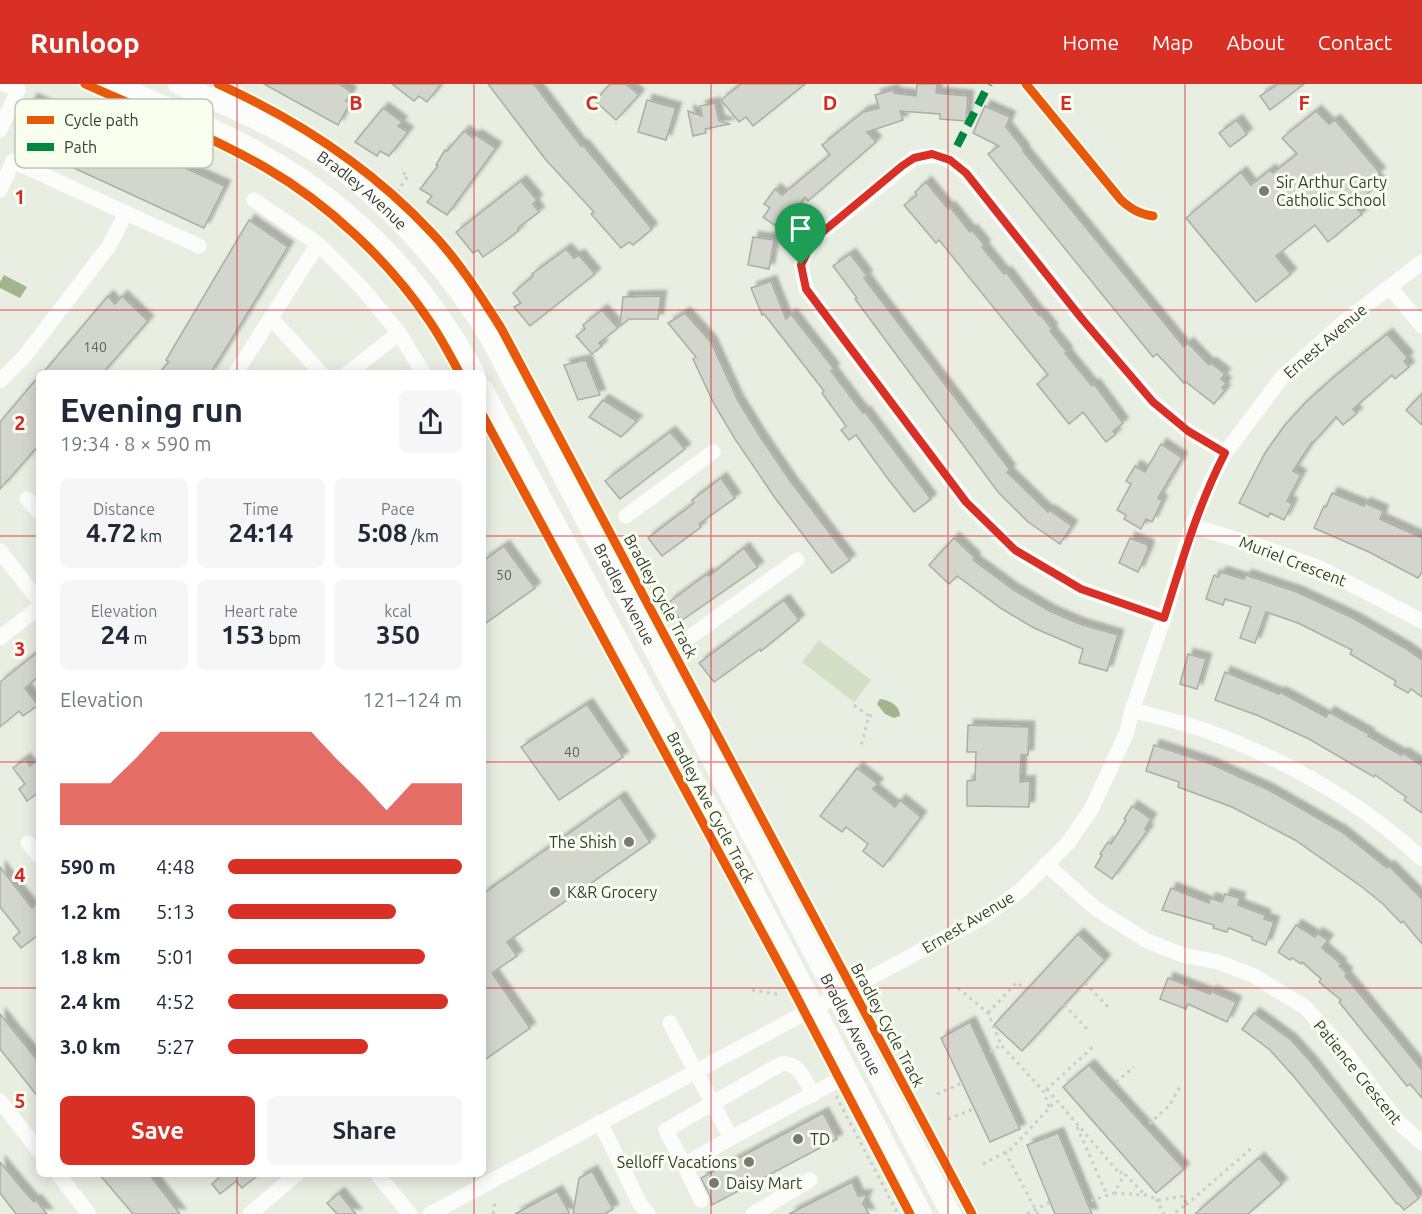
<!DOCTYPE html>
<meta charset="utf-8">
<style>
:root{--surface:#fff;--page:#f6f6f7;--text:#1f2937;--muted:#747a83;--accent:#d93025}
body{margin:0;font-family:Ubuntu,sans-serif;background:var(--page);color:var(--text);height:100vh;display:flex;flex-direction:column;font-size:22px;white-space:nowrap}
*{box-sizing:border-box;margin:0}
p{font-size:20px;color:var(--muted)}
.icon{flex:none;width:33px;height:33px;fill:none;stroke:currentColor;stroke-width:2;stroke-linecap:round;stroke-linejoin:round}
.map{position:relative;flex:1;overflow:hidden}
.drawer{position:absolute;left:36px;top:286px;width:450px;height:807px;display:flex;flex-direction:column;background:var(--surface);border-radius:9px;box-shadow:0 3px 15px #0003}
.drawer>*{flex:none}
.pin{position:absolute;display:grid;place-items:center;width:51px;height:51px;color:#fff;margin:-62px -26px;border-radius:50% 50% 50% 0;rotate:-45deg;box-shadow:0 0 6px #0007}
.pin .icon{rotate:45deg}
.round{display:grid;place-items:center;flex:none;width:63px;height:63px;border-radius:9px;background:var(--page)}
.head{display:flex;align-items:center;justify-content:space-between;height:102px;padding:0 24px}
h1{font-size:33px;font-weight:700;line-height:45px}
.stats{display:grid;grid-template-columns:repeat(3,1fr);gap:9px;height:102px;padding:6px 24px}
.stats div{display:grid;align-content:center;border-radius:9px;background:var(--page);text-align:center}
.stats b{font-size:26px;font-weight:700}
.stats small{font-size:16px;font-weight:400}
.stats p{font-size:16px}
.chart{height:168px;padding:12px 24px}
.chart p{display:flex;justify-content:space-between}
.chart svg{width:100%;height:108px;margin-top:6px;fill:var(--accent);opacity:.7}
.action{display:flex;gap:12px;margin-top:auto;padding:12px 24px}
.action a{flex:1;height:69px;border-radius:9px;background:var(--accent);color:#fff;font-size:24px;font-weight:700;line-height:69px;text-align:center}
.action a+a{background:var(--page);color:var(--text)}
ul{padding:0 24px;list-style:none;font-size:20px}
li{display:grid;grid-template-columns:96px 72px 1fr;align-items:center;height:45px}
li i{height:15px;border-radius:8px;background:var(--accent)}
header{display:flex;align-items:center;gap:36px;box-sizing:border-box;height:84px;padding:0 30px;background:var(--accent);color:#fff}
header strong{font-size:28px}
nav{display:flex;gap:33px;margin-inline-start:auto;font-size:21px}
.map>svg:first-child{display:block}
</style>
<header>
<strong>Runloop</strong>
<nav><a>Home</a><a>Map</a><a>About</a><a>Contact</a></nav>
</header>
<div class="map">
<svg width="1422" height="1130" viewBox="0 0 1422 1130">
<defs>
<filter id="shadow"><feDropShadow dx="5.5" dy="-5.5" stdDeviation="1.5" flood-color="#0004"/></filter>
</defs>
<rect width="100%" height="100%" fill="#e9eee3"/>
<path fill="#d4e0c5" d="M819,556L871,596L854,618L802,578Z"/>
<g fill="#a3b58b">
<path d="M4,191L27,203L20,214L0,204V198Z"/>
<path d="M880,615C890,616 900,622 900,632L894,634L885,630L877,620Z"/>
</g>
<g fill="#d2d6cd" stroke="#aaaea6" stroke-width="1.5" filter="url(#shadow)">
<path d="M264,0H339L351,8L346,17L350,19L338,41Z"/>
<path d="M392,0H441L427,18L419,12L414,17Z"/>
<path d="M488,0H534L581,62L583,61L652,145L633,161L629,158L621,164L591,130L594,128L546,76Z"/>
<path d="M610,0H626L639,11L616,36L595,17Z"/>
<path d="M741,0H805L753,42L746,33L739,38L721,16Z"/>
<path d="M917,0H937L936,9L968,12L966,37L940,35V30L900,27L903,36L867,48L876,58L808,117L805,113L780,145L763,133L770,124L764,120L775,105L782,111L830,71L822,61L863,28L879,24L875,11L893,6L894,9L916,12Z"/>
<path d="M1278,0H1304L1270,26L1260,12Z"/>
<path d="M32,15L225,102L204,144L22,60L24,50L16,45Z"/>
<path d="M647,16L676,24L666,56L638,48Z"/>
<path d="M715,19L719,37L730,40L705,45L706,49L693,52L688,27L702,32L700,22Z"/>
<path d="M985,22L1010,33L1006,43L1024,66L1023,67L1184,263L1188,259L1209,281L1211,279L1225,290L1221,295L1226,299L1222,304L1225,306L1214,320L1186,298L1184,299L1157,270L1153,273L988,70L999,62L973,49Z"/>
<path d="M383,24L402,38L398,42L408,48L389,72L380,67L377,72L355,58Z"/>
<path d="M1316,27L1329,40L1335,36L1380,89L1374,93L1380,99L1354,121L1362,130L1328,158L1315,141L1276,172L1291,190L1256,218L1186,134L1241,88L1251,101L1270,86L1273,89L1297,70L1282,54Z"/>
<path d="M1237,36L1247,50L1230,63L1219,49Z"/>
<path d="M464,47L473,54L476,51L496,64L447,131L427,118L432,112L420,105L438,82L436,81L445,66L447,67Z"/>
<path d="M521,97L537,116L533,120L539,128L518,144L519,146L507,156L483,173L478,166L473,169L456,148Z"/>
<path d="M926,98L948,125L950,123L970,148L972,146L985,162L982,163L1004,190L1006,188L1039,231L1040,230L1052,245L1050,247L1067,268L1065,269L1092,302L1094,300L1123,339L1113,347L1116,350L1106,358L1083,328L1069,340L1037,300L1048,291L939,156L936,159L904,121L917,111L915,108Z"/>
<path d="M249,136L288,163L210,290H158L169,278L166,276Z"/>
<path d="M753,153L774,156L769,185L748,181Z"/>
<path d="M566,165L574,174L579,171L595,190L530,242L514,223L521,219L513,209L533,192L532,190Z"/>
<path d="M850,170L867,192L864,194L1010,386L1007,388L1048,428L1049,426L1072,442L1060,460L1028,438L998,408L855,215L857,214L833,182Z"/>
<path d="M771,197L786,235L791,230L834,285L831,287L863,329L865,328L931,415L914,428L888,395L856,351L849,356L841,346L846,342L822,309L824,307L764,230L762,231L751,204Z"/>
<path d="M108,212L115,220L122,212L148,237L102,290H42Z"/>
<path d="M661,212L658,235H629L620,242L623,213Z"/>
<path d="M602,226L618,244L599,259L602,262L592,270L576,252L585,245L583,241Z"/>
<path d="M685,229L711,258L738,317L761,354L791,398L850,476L832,489L775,414L735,355L714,320L693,275L696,273L668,239Z"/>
<path d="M1387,250L1408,274L1404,277L1409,283L1395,295L1392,291L1353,325L1357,329L1343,341L1336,333L1313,359L1312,358L1293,387L1301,391L1287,417L1292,420L1284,436L1270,429L1268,433L1239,419L1265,369L1284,342L1306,318L1334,293Z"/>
<path d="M586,276L600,311L578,316L564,281Z"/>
<path d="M39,292V361L0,405V338Z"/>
<path d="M1422,310V341L1406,326Z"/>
<path d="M603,316L637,337L621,353L589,333Z"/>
<path d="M670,348L685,365L620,415L605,397Z"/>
<path d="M1161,360L1182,374L1158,414L1162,417L1152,438L1146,435L1141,445L1124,435L1126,431L1117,426L1131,400L1126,397L1135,382L1145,388Z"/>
<path d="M721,394L735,414L699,440L701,443L662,472L648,454L694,419L692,416Z"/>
<path d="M1332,409L1364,422L1365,419L1383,427L1380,435L1422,454V488L1418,494L1369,468L1314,444L1324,422L1326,423Z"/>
<path d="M954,454L975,474L973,476L1014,506L1050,527L1080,540L1118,551L1107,587L1079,579L1083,565L1034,544L1002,525L957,492L949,500L929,481Z"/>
<path d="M1130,454L1148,461V466L1138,488L1119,479Z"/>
<path d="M504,462L535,504L483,541V477Z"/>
<path d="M744,464L758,483L681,537L668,519L707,490L709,492Z"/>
<path d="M1221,488L1244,495L1246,491L1297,508L1353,534L1405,564L1422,576V613L1411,605L1408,609L1394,601L1396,597L1350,570L1352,566L1298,539L1266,528L1255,559L1240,554L1251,523L1225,515L1223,521L1206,515L1214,491L1218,493Z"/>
<path d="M784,516L799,536L761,567L760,565L714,598L699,579Z"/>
<path d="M39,567V592L25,604L38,621L23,632L19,627L0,643V598Z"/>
<path d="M1188,570L1206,575L1197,605L1180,600Z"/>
<path d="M1225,588L1279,610L1280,608L1326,633L1329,628L1369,650L1368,652L1401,671L1403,669L1422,682V729L1404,716L1406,713L1375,691L1374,693L1309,655L1259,632L1215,616Z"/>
<path d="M587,620L623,673L559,716L521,663Z"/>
<path d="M968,641L1029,643L1028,671H1021L1020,698L1030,697L1029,723L967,722V697L975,696L976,668H967Z"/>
<path d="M1154,661L1211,680L1269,706L1342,748L1387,784L1389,782L1422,815V860L1403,837L1401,839L1383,820L1362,803L1295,756L1232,723L1178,703L1179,698L1146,687Z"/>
<path d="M25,675L30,682L39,675V708L27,717L19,705L25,700L13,684Z"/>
<path d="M857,684L878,700L873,705L895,723L900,716L921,733L883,783L863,767L868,760L846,743L842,748L820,732Z"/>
<path d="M620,713L650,758L507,858L517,872L492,889L530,944L483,977V810Z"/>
<path d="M1132,722L1151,735L1145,745L1148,746L1112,795L1095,783L1102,771L1100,770L1108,758L1111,760L1126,736L1124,735Z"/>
<path d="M0,783L32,824L39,818V850L21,864L13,854L20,848L0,823Z"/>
<path d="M1171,804L1209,819L1210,814L1222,818L1225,810L1240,814L1238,821L1265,831L1264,835L1274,838L1266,861L1252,856V853L1229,844L1227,848L1213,844L1214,841L1162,826Z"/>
<path d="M1296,841L1315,853L1317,849L1328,856L1322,864L1341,880L1339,882L1347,889L1345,892L1422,986V1014L1410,1000L1407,1002L1339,918L1341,916L1319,898L1321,895L1302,878L1301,880L1292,874L1290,876L1278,868Z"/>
<path d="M1078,850L1105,876L1022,967L994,941Z"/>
<path d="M1168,894L1210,910L1211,907L1236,918L1227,938L1188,920L1186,925L1160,915Z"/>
<path d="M1254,929L1291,956L1310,977L1419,1114L1404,1126L1398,1119L1397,1120L1295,994L1270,966L1242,945Z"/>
<path d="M0,930L39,978V1014L0,965Z"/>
<path d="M970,938L1020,1045L990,1058L941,954Z"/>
<path d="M1089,981L1184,1085L1156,1109L1063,1003Z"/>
<path d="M823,1029L837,1055L712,1121L710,1112L701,1094Z"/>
<path d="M1058,1049L1092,1130H1055L1027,1061Z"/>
<path d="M1259,1074L1282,1100L1248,1130H1195Z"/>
<path d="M0,1078L25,1108L34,1118L36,1116L47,1130H16L0,1109Z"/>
<path d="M592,1087L613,1125L605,1130H573L579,1094Z"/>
<path d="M99,1090H149L180,1130H133Z"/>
<path d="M223,1090H259L242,1104L236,1097L220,1110L212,1100Z"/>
<path d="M852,1098L858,1112L867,1111L863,1120L869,1130H789Z"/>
<path d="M557,1107L570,1130H515Z"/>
<path d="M339,1109L356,1130H337L327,1119Z"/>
</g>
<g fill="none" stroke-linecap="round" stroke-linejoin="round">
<g stroke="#cccdca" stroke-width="3" stroke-dasharray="3 4.5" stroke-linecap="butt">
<path d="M397,108L408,92L400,86"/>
<path d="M854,621L869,632L861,662"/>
<path d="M869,632L876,630"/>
<path d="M1085,899L1111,926"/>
<path d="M958,904L988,929L1001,961L1044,1008L1050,1026"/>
<path d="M752,906L782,911"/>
<path d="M1064,921L1090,948"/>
<path d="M988,929L1017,898L1025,906"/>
<path d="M990,968L1001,961"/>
<path d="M1116,998L1134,983"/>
<path d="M1047,1005L1120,1090L1122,1087L1145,1111"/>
<path d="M1046,1006L1093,963"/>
<path d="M937,1010L962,999"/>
<path d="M836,1012L898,1130"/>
<path d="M948,1035L974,1025"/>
<path d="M1149,1040L1169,1022L1180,1003"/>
<path d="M1077,1043L1107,1111"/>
<path d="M1005,1068L1038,1130"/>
<path d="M983,1080L1011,1065L1056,1017"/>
<path d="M1114,1109L1145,1111L1160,1116L1184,1112L1186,1121L1173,1130"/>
<path d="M1156,1115L1164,1130"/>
<path d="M1091,1117L1114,1109L1125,1090"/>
<path d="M1186,1121L1254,1062"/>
<path d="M493,1130L495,1117"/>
<path d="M1027,1130L1050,1118"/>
</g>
<g stroke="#fcfcfb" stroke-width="15">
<path d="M0,46L18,6L5,0"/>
<path d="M0,106L13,77L126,129L109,162L24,273L0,297"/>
<path d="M254,116L318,160"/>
<path d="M126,129L199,162"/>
<path d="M1390,203L1422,242"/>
<path d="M271,234L322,290"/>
<path d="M399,249L424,290"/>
<path d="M235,290L318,160L362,204L399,249L347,290"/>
<path d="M27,415L39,428"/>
<path d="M626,432L713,368"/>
<path d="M1192,442L1265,464L1320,484L1422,537"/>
<path d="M0,467L39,517"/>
<path d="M1164,534L1081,505L1015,466L966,418L806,205L801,181L813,156L914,74C939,69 947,73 966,89L1082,235L1153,318L1188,347L1225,369"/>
<path d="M690,553L797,476"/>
<path d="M0,554L39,523"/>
<path d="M1132,626C1156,633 1182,638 1207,647C1284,675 1362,718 1422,775"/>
<path d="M28,759L39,772"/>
<path d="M1046,780L1095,824L1147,857L1183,871L1218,878L1252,891L1305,923L1347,970L1397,1037L1422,1059"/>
<path d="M670,939L731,1054L840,995"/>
<path d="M0,1017L39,1067"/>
<path d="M600,1038L640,1120L648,1130"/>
<path d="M684,1081L666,1046L781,980C799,977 806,998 813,1011"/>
<path d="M58,1090L89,1130"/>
<path d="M377,1090L410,1130"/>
<path d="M701,1116L684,1081L731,1054"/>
<path d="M250,1130L297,1090"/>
<path d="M430,1130L982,834L1021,806L1068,759L1092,724L1127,648L1132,626L1164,534L1192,442L1211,397L1225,369L1283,292L1344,238L1422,178"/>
<path d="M753,1130L810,1096"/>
</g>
<g stroke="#fcfcfb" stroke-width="20">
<path d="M115,0C156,19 198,37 239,58C341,109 421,189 475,290"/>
<path id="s1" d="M178,0C222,20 268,39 309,64C373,103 435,170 476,232C490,252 501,275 512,296L951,1130"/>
<path d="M483,305L691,692L715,733L922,1130"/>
</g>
<path stroke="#00873e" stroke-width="8" stroke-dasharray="15 8" stroke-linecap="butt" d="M957,62L989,0"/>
<defs>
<g id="cycleway">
<path d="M85,0C145,27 209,51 266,84C327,119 389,177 428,235C440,252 450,271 460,290"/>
<path d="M218,0C298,36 371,84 431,148C458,176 480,211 501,244L972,1130"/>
<path d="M1026,0L1121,116C1131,125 1139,130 1153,132"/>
<path d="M483,332L791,902L910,1130"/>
</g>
</defs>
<use href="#cycleway" stroke="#f8ffef" stroke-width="13"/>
<use href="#cycleway" stroke="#e8590c" stroke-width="9"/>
</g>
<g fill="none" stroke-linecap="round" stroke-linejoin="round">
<defs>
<path id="route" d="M932,70L950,76L966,89L1082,235L1153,318L1188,347L1225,369C1198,421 1182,477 1164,534L1081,505L1015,466L966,418L806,205L801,181L813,156L902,82L914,74Z"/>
</defs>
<use href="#route" stroke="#fff" stroke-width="12"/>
<use href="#route" stroke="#d93025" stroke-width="8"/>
</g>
<path fill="none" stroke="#d62828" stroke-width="1.5" stroke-opacity="0.55" d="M237,0V290M474,0V290M711,0V1130M948,0V1130M1185,0V1130M0,226H1422M0,452H39M483,452H1422M0,678H39M483,678H1422M0,904H39M483,904H1422M237,1090V1130M474,1090V1130"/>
<g fill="#777b73" stroke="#f8ffef" stroke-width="2">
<circle cx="1264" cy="107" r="6"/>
<circle cx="629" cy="758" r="6"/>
<circle cx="555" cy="808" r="6"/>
<circle cx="798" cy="1055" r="6"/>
<circle cx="749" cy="1078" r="6"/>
<circle cx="714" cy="1099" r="6"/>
</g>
<g text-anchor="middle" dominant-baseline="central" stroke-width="6" stroke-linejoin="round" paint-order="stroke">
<g font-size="14" fill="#60635c">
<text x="95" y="263">140</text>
<text x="504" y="491">50</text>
<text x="572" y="668">40</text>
</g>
<g font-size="16" fill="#3a3d36" stroke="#f8ffef" text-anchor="start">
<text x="1276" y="98">Sir Arthur Carty<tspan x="1276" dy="18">Catholic School</tspan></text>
<text x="617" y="758" text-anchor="end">The Shish</text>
<text x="567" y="808">K&amp;R Grocery</text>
<text x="810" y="1055">TD</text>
<text x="737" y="1078" text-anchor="end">Selloff Vacations</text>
<text x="726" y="1099">Daisy Mart</text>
</g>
<g font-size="16" fill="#3a3d36" stroke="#f8ffef">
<text stroke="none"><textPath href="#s1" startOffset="214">Bradley Avenue</textPath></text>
<text transform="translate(1325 257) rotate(-41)">Ernest Avenue</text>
<text transform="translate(1293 477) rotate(21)">Muriel Crescent</text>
<text stroke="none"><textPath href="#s1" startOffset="700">Bradley Avenue</textPath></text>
<text transform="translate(661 512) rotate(62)">Bradley Cycle Track</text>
<text transform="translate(711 723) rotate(62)">Bradley Ave Cycle Track</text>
<text transform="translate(968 838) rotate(-31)">Ernest Avenue</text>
<text stroke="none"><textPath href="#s1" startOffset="1186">Bradley Avenue</textPath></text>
<text transform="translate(888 941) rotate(62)">Bradley Cycle Track</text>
<text transform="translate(1358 988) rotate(51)">Patience Crescent</text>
</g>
</g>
<rect x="15" y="15" width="198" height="69" rx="9" fill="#f8ffef" stroke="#bfc5b8" stroke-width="1.5"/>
<rect x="27" y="32" width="27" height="8" fill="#e8590c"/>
<rect x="27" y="59" width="27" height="8" fill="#00873e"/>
<g font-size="16" fill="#3a3d36">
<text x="64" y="42">Cycle path</text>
<text x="64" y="69">Path</text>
</g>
<g font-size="20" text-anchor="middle" font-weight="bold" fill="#d62828" stroke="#f8ffef" stroke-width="6" stroke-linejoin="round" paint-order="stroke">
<text x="356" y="26">B</text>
<text x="592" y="26">C</text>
<text x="830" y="26">D</text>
<text x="1066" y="26">E</text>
<text x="1304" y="26">F</text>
<text x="20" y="120">1</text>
<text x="20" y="346">2</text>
<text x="20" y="572">3</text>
<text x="20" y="798">4</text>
<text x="20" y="1024">5</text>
</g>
</svg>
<div class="pin" style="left:801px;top:181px;background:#1e9e55"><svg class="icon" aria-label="arrive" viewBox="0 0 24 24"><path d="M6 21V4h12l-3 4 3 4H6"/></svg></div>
<section class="drawer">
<div class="head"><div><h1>Evening run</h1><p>19:34 · 8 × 590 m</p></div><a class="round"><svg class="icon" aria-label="share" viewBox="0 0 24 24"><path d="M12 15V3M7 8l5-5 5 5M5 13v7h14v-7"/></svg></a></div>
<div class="stats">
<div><p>Distance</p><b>4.72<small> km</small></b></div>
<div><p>Time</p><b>24:14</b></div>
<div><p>Pace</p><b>5:08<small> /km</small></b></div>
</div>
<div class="stats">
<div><p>Elevation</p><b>24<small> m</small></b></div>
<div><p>Heart rate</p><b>153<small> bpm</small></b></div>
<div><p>kcal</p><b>350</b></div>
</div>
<div class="chart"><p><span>Elevation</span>121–124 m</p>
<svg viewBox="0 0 160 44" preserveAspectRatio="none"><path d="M0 44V27L10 27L20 27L30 17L40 6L50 6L60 6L70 6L80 6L90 6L100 6L110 17L120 27L130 38L140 27L150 27L160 27V44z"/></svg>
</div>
<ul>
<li><b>590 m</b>4:48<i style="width:100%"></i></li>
<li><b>1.2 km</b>5:13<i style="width:72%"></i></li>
<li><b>1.8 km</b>5:01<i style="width:84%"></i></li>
<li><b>2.4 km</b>4:52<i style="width:94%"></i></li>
<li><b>3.0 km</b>5:27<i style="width:60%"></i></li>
</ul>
<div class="action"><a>Save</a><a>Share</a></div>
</section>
</div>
